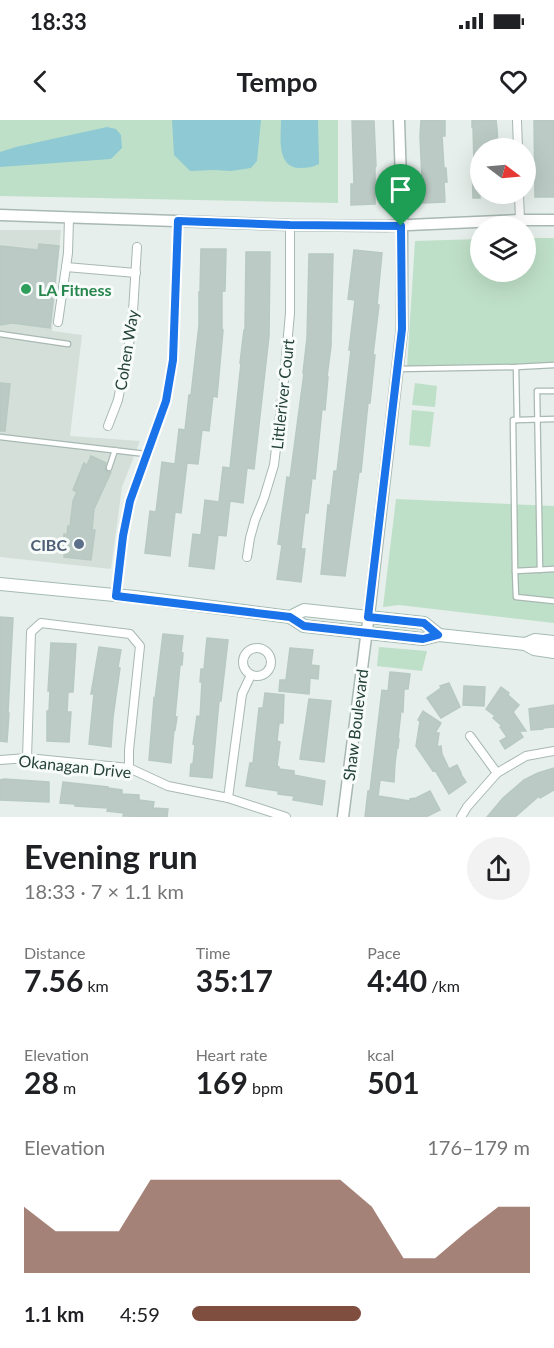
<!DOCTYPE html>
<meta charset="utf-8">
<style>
:root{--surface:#fff;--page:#f2f2f2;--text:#202124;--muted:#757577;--accent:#7f4e3f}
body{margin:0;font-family:Lato,sans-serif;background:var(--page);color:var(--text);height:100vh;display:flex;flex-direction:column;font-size:22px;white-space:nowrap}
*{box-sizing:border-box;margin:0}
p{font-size:20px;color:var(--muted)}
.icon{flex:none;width:33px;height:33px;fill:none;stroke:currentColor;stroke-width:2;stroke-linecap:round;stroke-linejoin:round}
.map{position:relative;height:697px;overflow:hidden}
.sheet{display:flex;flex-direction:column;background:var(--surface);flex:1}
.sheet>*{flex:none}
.needle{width:39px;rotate:106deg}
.tools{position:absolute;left:470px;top:18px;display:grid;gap:12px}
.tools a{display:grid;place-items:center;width:66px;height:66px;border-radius:50%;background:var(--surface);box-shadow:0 6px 24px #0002;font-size:30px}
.pin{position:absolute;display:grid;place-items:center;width:51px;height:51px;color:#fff;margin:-62px -26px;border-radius:50% 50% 50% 0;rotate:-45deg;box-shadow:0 0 6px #0007}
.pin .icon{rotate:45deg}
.round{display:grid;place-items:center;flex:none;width:63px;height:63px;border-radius:32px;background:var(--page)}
.head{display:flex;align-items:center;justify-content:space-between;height:102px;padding:0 24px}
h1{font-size:33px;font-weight:700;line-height:45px}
.figures{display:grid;grid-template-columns:repeat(3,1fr);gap:9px;height:102px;padding:6px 24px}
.figures div{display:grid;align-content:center}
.figures b{font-size:30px;font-weight:700}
.figures small{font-size:16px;font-weight:400}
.figures p{font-size:16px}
.chart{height:168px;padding:12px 24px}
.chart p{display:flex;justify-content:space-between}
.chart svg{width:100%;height:108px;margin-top:6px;fill:var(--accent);opacity:.7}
ul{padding:0 24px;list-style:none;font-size:20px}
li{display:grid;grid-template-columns:96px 72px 1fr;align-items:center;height:45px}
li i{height:15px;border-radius:8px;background:var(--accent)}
.status{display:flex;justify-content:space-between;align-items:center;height:42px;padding:0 30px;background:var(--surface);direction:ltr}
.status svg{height:16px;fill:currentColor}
header{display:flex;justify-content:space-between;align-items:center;height:78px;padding:0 24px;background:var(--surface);font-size:27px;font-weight:700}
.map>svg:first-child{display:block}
</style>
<div class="status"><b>18:33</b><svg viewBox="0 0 49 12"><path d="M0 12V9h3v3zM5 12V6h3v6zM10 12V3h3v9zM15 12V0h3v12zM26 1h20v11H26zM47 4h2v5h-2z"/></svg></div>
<header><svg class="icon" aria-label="back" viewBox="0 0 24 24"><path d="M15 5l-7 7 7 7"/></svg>Tempo<svg class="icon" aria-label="heart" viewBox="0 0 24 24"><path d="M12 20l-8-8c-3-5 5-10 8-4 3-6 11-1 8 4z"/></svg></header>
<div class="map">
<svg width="554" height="697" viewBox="0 0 554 697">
<rect width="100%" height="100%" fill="#e6efeb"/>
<path fill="#d4dfda" d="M0,110H61L52,211L82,215L70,316L140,321L122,367L111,449L0,437Z"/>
<g fill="#bfe0c8">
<path d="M0,0H338V83L0,76Z"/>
<path d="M525,118H554V243L407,248L415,121L480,119V152H525Z"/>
<path d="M415,263L437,266L435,287L412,285Z"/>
<path d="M412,290L434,292L430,327L409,325Z"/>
<path d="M396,379L554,386V503L399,485L383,487Z"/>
<path d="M379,527L427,531L422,551L377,546Z"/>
</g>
<g fill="#8ec9d4">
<path d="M172,0H261L257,41L251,48L231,51L214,50L190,51L174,35Z"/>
<path d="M281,0H318L319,44C313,47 307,48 300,48C276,48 281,16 281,0Z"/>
<path d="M107,7L116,9L121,15L122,28L111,39L0,47V32L16,27Z"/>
</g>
<g fill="#bbcac4" stroke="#b8c9c2" stroke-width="1.5">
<path d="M421,0H445V16H442L444,48H446L447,62H444L445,82L423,83L420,16Z"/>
<path d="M472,0H496L497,9L498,28H480V78H473L472,44H474L473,7H472Z"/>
<path d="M534,0H554V77H535Z"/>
<path d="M352,1H374L376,46H375V84L351,85V64H354Z"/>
<path d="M39,124L59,126L50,208L12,203L0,205V126L38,130Z"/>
<path d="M201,129H226L225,171H222V209L223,210L217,277L213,276L209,311L202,310L198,344L187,343L181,393L175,392L170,436L145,433L150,391L156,392L162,342L175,344L179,309L185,310L189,275H191L199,205V172H200Z"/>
<path d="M354,130L382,133L377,185H379L373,235H375L370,283H368L361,352H359L345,456L321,454L328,385L330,386L334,351H337L351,230H349L355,180L348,179Z"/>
<path d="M246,132H270L269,216L254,349L247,348L243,383L230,381L226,416L218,415L214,449L189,446L193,414L201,415L205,380L219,382L223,347L230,348L241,243H240L244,210H245Z"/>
<path d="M309,134H333L332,176L331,226L327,257H328L325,290L322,289L315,359L312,358L308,393H305L301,429H305L301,462L277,459L282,425L278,424L287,357L290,358L304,253H303L307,218Z"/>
<path d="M0,263L10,264L5,311H0Z"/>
<path d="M91,336L106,343L105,351L108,352H111L94,389L92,410H95L91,440L64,437L65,428H63L64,414L67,415L68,406L70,407L73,381L77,372L73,370L84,343L87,345Z"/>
<path d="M0,497L13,498L8,592L9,593L7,622L0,621Z"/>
<path d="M163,514L183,516L181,533H183L182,545H180L175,597H177L175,610L174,609L171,643L149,640L154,578L155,579Z"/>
<path d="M207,518L228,520L221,581H219L212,658L190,656L191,644H193L195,625L193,624L197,596L200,597L202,562H200L201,549H204Z"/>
<path d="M51,523L76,524L73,572H68L67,592H71L69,622L47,621V591H49L50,571H48Z"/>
<path d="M99,527L121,530L118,547L120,548L113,597L111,627L89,624L94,574H91Z"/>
<path d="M290,528L313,530L311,545L319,546L318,559L310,558L309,574L279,571L280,560H286Z"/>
<path d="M390,552L410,554L408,569H404L403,592L401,591L398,619H399L398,628H397L395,643L394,662L380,660L378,676L410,681V679L416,678L430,671L440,690L426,697H365L368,671H370L382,570L388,571Z"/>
<path d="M449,563L460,587L441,598L427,578L441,568L440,566Z"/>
<path d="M464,566L485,567L484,586L463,585Z"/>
<path d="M501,567L509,573L508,575L519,585L513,592L526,611H519L523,617L505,629L500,621L507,617L500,607L502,606L493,598L495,596L486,589Z"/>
<path d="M265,573L284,575L283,603H279L277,621L280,622L277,646L279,647V649L294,651V655L325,661L322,685L293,680L294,676L278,674V671L246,666L250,643H253L259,588H263Z"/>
<path d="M309,579L331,581L324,642L300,639Z"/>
<path d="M554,585V607L543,608V609L531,610L529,589Z"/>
<path d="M423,591L441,603L435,613H439L437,627L441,626L442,634L449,649L457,645L461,653H460L466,662L449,674L435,650L433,651L416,626L420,601L418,600Z"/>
<path d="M554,648V670L540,678L539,676L515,697H487L503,678L524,660L538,653Z"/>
<path d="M4,659L49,662V682L0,680V660Z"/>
<path d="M63,662L108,667V668L122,670V674L139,675V680L154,682L153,688L168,689L167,697L123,696L124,693L107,691L108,688L75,686V684L60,683Z"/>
</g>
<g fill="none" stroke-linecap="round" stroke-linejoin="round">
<defs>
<g id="service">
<path d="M0,214L68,224"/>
<path d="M516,247L517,300H513L515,451L554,449"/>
<path d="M398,249L516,247L554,245"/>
<path d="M517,300L554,299"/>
<path d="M0,317L146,334"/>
<path d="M109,348L115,330"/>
<path d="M540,450L537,271H554"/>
<path d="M515,451L516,477L554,481"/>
</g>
<g id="minor">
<path d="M517,0L518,28"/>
<path d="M519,74L520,100"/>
<path d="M66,147L136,153"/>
<path d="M58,202L68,133L69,98"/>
<path d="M108,306L118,280L132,208L137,127"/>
<path d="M247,437L250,418L255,400L264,378L274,345L283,270L290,193V105"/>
<path d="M116,476L123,416L130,381L166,281L173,240L178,101"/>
<circle cx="257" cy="542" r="14"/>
<path d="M470,616L497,653"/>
<path d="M27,638L31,512L41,503L130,514L140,526L129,630V648"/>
<path d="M0,640L27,638L129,648L168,666L228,678L286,697"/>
<path d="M228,678L242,574L251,555"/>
<path d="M461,697L467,687L497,653L526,636L554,631"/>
</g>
<g id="tertiary">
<path d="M0,95L290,105L386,106L520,100H554"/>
<path d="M343,697L370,486L402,209V91L399,0"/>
</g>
<g id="secondary">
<path d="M0,464L135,477L290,497L304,506L423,519L439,515L525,524L534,529L554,532"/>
<path d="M290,497L304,490L424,503L439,515"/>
<path d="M525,524L535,520L554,522"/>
</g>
</defs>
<use href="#service" stroke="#a8b8b2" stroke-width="7"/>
<use href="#minor" stroke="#a8b8b2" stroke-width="10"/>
<use href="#tertiary" stroke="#a8b8b2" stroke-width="13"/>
<use href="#secondary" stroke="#a4bbb3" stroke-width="14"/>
<use href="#service" stroke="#fff" stroke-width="4.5"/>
<use href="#minor" stroke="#fff" stroke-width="8"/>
<use href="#tertiary" stroke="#fff" stroke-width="10"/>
<use href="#secondary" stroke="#fff" stroke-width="12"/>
</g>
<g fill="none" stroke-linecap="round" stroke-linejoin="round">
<defs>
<path id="route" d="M178,101L290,105L401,106L402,209L368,497L424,503L438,515L423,519L304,506L290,497L116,476L123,416L130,381L166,281L173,240Z"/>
</defs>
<use href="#route" stroke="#fff" stroke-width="12"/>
<use href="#route" stroke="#1a73e8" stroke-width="8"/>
</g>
<circle fill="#2e9e5b" stroke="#f7fbf9" stroke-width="2" cx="26" cy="169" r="6"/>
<circle fill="#5c6f8a" stroke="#f7fbf9" stroke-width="2" cx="79" cy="424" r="6"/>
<g text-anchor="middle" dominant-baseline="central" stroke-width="6" stroke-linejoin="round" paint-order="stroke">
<g font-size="16" font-weight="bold" fill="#27864d" stroke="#f7fbf9" text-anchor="start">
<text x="38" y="169">LA Fitness</text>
</g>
<g font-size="16" fill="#24423a" stroke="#f7fbf9">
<text transform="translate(126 230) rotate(-81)">Cohen Way</text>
<text transform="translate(282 274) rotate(-84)">Littleriver Court</text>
<text transform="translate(355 605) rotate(-83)">Shaw Boulevard</text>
<text transform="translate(75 646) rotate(6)">Okanagan Drive</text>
</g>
<g font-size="16" font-weight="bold" fill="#4e5e75" stroke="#f7fbf9" text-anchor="end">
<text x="67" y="424">CIBC</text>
</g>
</g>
</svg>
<div class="tools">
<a><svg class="needle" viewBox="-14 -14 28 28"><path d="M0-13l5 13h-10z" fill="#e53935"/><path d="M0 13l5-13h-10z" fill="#757577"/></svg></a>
<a><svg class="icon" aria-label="layers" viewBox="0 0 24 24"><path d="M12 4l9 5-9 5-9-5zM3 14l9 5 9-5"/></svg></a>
</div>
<div class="pin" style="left:401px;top:106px;background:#1e9e55"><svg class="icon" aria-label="arrive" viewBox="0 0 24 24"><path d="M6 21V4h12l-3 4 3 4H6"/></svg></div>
</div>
<section class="sheet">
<div class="head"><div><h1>Evening run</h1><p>18:33 · 7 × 1.1 km</p></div><a class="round"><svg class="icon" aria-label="share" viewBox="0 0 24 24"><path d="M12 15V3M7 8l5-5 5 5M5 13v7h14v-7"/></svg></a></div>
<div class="figures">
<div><p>Distance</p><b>7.56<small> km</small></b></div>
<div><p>Time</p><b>35:17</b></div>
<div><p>Pace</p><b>4:40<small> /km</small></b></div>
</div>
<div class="figures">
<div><p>Elevation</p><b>28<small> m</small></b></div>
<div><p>Heart rate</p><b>169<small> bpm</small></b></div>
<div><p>kcal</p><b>501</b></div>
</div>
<div class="chart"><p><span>Elevation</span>176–179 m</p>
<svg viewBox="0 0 160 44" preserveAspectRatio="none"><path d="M0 44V17L10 27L20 27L30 27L40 6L50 6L60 6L70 6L80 6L90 6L100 6L110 17L120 38L130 38L140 27L150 17L160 17V44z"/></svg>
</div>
<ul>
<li><b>1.1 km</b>4:59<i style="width:50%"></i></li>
</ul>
</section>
